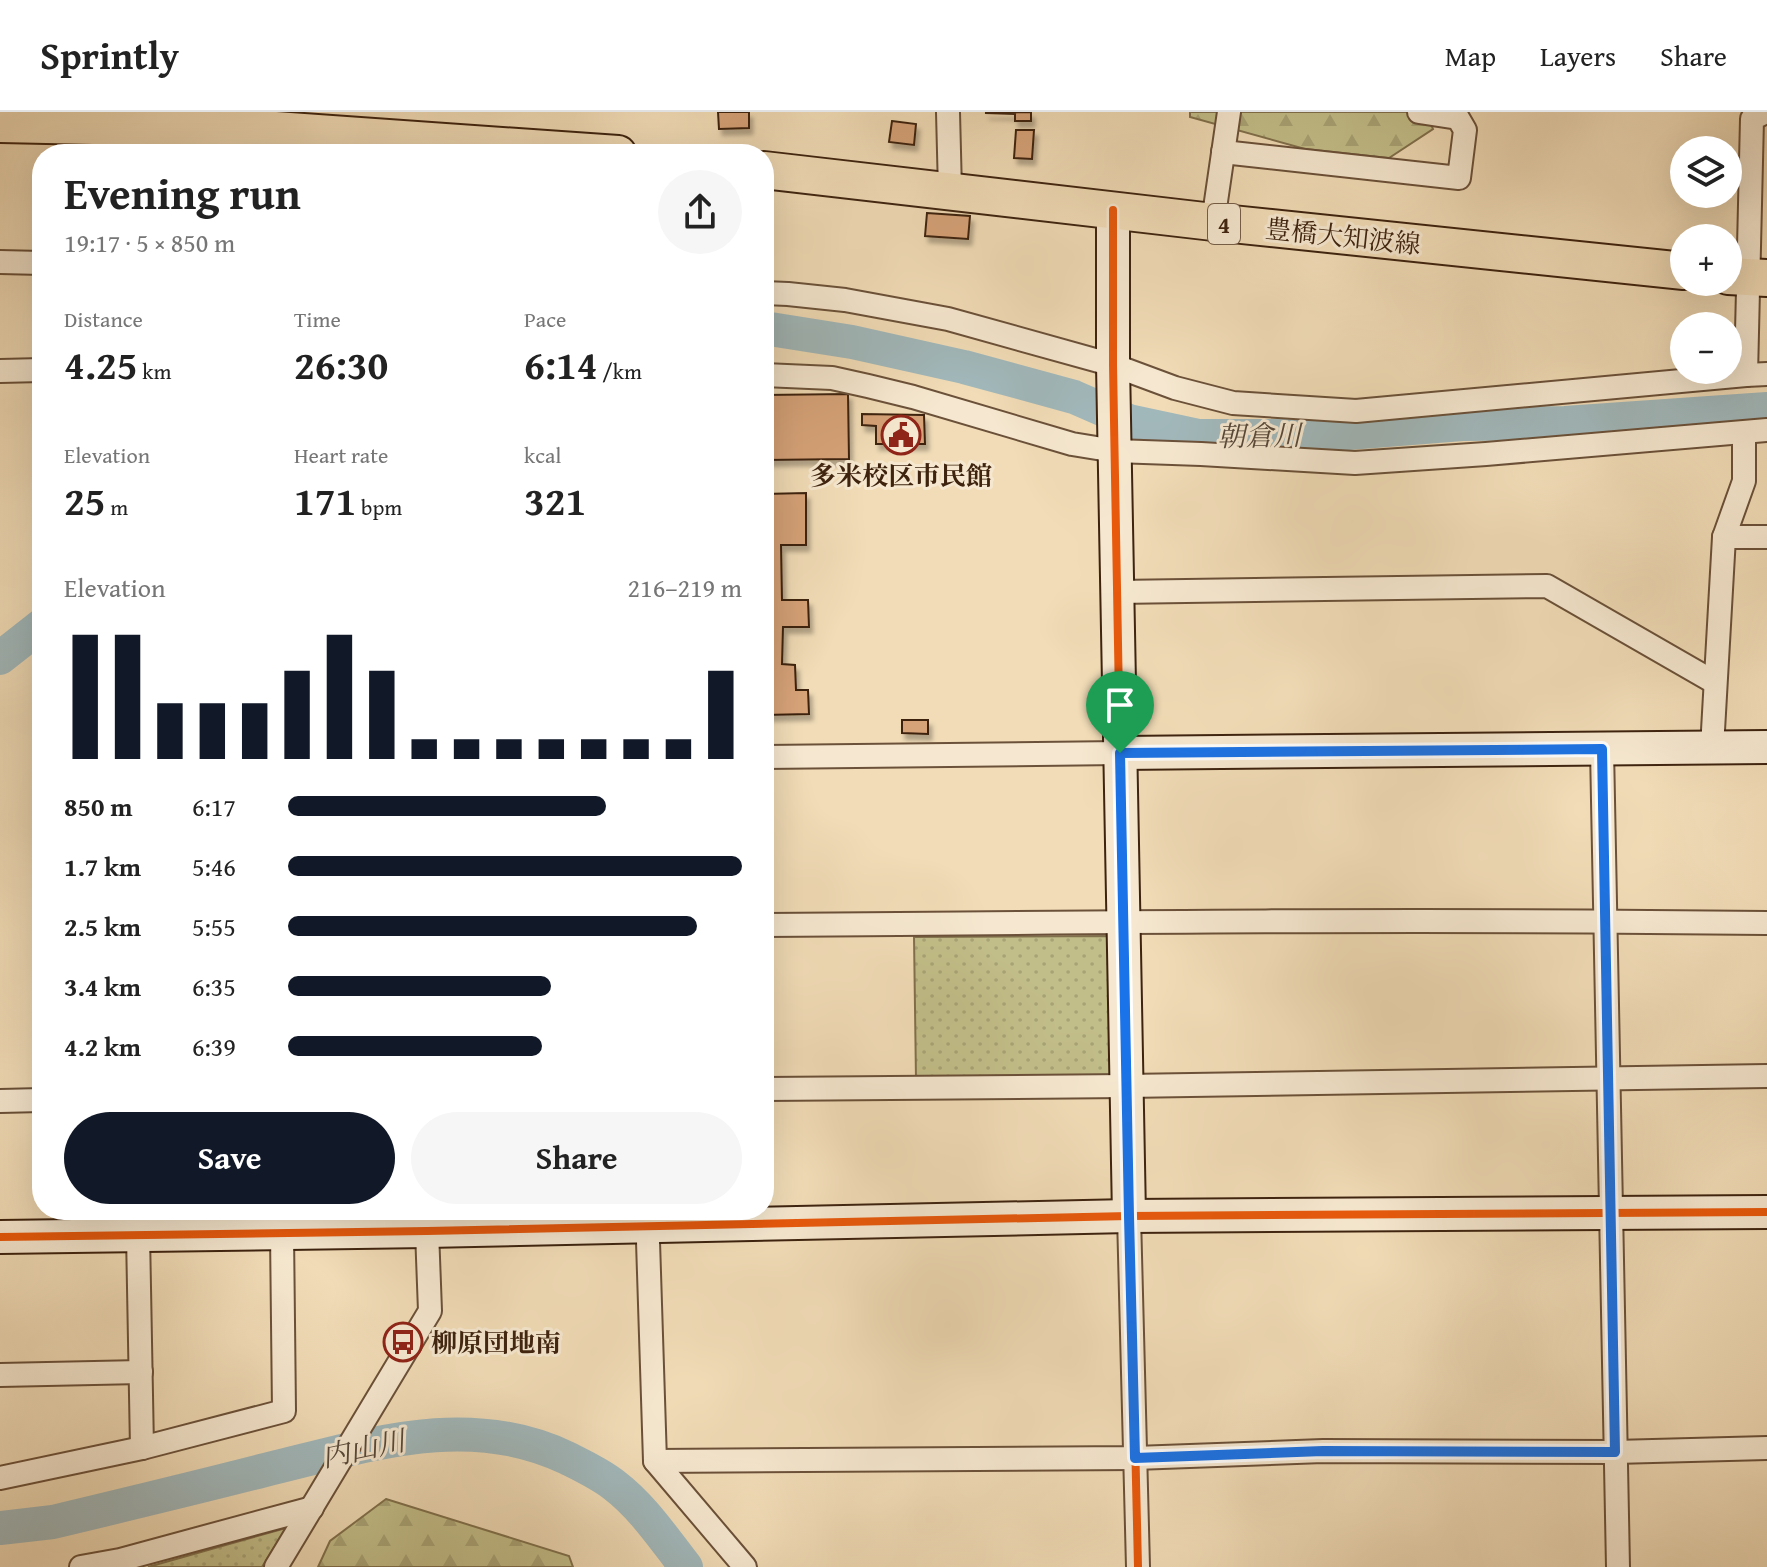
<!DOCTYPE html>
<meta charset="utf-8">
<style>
:root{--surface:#fff;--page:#f6f6f6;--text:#222;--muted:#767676;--line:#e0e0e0;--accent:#111827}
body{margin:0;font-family:"Gentium Book Plus","Noto Serif JP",serif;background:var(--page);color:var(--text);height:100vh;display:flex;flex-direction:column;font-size:30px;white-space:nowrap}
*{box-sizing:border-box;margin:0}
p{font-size:26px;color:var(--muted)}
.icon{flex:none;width:44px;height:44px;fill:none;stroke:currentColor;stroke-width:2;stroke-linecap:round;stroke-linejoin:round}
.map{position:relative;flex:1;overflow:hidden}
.details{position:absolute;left:32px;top:32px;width:742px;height:1076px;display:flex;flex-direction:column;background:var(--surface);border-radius:32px;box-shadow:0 8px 32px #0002}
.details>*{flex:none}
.controls{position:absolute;left:1670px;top:24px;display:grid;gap:16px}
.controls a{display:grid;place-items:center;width:72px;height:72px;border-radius:50%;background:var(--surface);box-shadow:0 8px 32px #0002;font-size:40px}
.pin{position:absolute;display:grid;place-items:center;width:68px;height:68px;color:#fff;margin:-82px -34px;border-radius:50% 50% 50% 0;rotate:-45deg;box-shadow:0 0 8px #0007}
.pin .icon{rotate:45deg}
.round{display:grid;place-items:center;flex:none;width:84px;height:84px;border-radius:42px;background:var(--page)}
.headline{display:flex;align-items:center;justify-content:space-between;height:136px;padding:0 32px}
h1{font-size:44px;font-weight:700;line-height:60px}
.metrics{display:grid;grid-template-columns:repeat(3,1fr);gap:12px;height:136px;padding:8px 32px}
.metrics div{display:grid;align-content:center}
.metrics b{font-size:40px;font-weight:700}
.metrics small{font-size:22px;font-weight:400}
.metrics p{font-size:22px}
.chart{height:224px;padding:16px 32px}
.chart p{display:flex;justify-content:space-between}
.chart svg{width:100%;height:144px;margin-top:8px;stroke:var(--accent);stroke-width:6}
.cta{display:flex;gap:16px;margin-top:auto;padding:16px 32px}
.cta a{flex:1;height:92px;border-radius:48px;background:var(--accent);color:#fff;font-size:32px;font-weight:700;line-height:92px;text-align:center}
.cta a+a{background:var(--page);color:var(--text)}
ul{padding:0 32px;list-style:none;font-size:26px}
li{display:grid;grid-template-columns:128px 96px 1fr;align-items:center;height:60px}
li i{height:20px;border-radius:10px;background:var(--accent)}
header{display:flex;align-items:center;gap:48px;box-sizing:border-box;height:112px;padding:0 40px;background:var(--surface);border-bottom:2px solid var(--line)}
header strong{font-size:38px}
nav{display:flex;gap:44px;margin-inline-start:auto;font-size:28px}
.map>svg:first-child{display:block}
</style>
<header>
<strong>Sprintly</strong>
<nav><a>Map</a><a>Layers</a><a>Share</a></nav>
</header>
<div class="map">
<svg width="1767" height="1455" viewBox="0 0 1767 1455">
<defs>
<pattern id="grass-dots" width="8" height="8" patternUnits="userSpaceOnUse" patternTransform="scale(2)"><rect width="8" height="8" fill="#c2be89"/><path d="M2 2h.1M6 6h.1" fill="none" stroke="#a8a375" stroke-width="1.8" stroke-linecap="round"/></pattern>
<pattern id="forest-firs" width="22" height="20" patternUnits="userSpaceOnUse" patternTransform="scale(2)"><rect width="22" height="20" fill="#c2be89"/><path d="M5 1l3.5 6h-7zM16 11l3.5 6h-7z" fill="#a8a375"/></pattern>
<filter id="shadow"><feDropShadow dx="3.5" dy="6" stdDeviation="2" flood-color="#0004"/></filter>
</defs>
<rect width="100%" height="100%" fill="#f1dcb7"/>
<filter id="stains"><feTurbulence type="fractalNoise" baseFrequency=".0025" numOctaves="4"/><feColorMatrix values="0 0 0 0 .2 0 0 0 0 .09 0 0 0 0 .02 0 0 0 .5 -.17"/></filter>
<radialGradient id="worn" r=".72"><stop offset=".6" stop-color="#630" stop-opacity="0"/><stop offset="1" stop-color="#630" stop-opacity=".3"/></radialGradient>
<g fill="url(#grass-dots)" stroke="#80704c" stroke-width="2">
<path d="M1112,824L1113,966L916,967L914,825Z"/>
<path d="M286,1416L262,1455H148Z"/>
</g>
<g fill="url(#forest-firs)" stroke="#80704c" stroke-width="2">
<path d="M1190,0H1426L1433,17L1389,46L1305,37L1190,5Z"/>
<path d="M386,1387L569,1444L573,1455H318L330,1429Z"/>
</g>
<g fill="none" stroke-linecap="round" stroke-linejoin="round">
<g stroke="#a1b8bb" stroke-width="34">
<path d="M764,216L852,230L964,255L1074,285L1129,309L1199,324H1268L1336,322L1462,312L1565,311L1767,297"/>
<path d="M0,546L42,513"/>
<path d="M0,1416L53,1410C124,1393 195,1376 265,1358C366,1334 467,1298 567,1346C583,1354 600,1362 614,1373C643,1395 664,1427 686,1455"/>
</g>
</g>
<g fill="#d6a278" stroke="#3e230f" stroke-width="2" filter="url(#shadow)">
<path d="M718,0H749V16L719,17Z"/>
<path d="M1031,0V9H1015V2L985,1Z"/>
<path d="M892,9L916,12L914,33L889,30Z"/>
<path d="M1016,18H1034L1032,47L1014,46Z"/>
<path d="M927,101L970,104L968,127L925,124Z"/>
<path d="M848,282L849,347L764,348V283Z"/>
<path d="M862,302L924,303L925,332H876V314L862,313Z"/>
<path d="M806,381V433H781L782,488H808L809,515H783L782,552L795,553L796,578H808L809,602L764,603V578H771V517H764V491H769L768,433H764V382Z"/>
<path d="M902,608H928V622L902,621Z"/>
</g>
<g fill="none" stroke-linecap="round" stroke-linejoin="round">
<defs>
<g id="street">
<path d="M948,0L950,79"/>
<path d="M1223,40L1459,66L1465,18L1458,6L1419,0"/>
<path d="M1213,110L1229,0"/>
<path d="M0,150L42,151"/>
<path d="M764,181L788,182L845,188L948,207L1113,253L1175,276L1233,291L1356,299L1746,263L1767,262"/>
<path d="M0,259L42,258"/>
<path d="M764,263L832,266L868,274L913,285L1072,332L1115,339L1201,342L1355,351L1486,342L1767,318"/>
<path d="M1746,263L1752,7L1766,0"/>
<path d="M1724,425H1767"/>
<path d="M1117,480L1547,474L1714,570"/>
<path d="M1712,636L1724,425L1744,369V321"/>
<path d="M1602,637L1618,1455"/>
<path d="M764,645L1120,641"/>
<path d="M764,813C1098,810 1433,807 1767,811"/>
<path d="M764,977L1126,974L1767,964"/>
<path d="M0,989L42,988"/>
<path d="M647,1098L655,1349L745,1455"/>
<path d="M1129,1104L1138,1455"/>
<path d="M138,1122L142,1336"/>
<path d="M0,1263L141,1260"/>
<path d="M655,1349L1135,1346L1323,1339L1615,1340L1767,1336"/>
<path d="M0,1366L142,1336L284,1299L282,1121"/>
<path d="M81,1455L120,1448L312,1396"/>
<path d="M276,1455L430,1199L427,1119"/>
</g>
<g id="secondary">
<path d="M1113,98V253L1129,1104"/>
<path d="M1120,641L1767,635"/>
<path d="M0,1125L427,1119L1129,1104L1767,1100"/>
</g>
<g id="primary">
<path d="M0,12L275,18L618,42"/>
<path d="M764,58L1213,110L1684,159"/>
<path d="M1728,164L1767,166"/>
</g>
</defs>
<use href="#street" stroke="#6b5139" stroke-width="26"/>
<use href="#secondary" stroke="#3e230f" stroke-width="36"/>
<use href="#primary" stroke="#3e230f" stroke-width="40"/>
<use href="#street" stroke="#f6e8d0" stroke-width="22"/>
<use href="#secondary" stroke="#f6e8d0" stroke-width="32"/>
<use href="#primary" stroke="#f1dcb7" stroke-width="36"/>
<defs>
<g id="cycleway">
<path d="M1113,98V253L1123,810L1138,1455"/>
<path d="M0,1125L427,1119L1129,1104L1767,1100"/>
</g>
</defs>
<use href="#cycleway" stroke="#f6e8d0" stroke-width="13"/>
<use href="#cycleway" stroke="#e8590c" stroke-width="8"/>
</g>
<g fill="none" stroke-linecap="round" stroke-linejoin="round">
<defs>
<path id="route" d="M1602,637L1615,1340L1323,1339L1135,1346L1129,1104L1120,641Z"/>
</defs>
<use href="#route" stroke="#fff" stroke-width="16"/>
<use href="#route" stroke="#1a73e8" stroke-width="10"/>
</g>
<defs>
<symbol id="civic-ring" viewBox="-11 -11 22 22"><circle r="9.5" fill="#f6e8d0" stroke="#8f2418" stroke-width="1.5"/><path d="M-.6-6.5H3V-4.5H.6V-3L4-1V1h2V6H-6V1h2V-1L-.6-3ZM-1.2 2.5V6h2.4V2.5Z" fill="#8f2418"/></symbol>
<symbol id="bus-ring" viewBox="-11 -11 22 22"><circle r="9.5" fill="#f6e8d0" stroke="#8f2418" stroke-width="1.5"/><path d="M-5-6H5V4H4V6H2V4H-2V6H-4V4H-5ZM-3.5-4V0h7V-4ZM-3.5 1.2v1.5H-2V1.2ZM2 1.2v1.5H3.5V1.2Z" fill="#8f2418"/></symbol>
</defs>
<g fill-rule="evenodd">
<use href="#civic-ring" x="879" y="301" width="44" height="44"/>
<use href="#bus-ring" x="381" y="1208" width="44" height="44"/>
</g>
<g text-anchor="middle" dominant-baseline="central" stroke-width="6" stroke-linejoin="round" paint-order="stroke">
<rect fill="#f6e8d0" stroke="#755e49" stroke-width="2" x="1208" y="92" width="32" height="40" rx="6"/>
<g font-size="24" font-weight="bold" fill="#3e230f">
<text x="1224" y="112">4</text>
</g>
<g font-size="26" fill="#3e230f" stroke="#f6e8d0">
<text transform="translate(1343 124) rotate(6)">豊橋大知波線</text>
</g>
<g font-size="26" font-weight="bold" fill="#3e230f" stroke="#f6e8d0">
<text x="901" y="363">多米校区市民館</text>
<text x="431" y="1230" text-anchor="start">柳原団地南</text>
</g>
<g font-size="28" font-style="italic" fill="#57483a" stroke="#f6e8d0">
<text transform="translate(1259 323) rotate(-1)">朝倉川</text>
<text transform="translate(363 1336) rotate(-12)">内山川</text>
</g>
</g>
<rect width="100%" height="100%" filter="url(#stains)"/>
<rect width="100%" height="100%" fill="url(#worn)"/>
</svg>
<div class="controls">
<a><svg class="icon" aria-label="layers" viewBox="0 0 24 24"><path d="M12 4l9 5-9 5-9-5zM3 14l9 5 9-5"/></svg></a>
<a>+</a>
<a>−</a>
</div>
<div class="pin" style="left:1120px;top:641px;background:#1e9e55"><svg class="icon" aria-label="arrive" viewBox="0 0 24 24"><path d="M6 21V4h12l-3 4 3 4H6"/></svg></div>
<section class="details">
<div class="headline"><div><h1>Evening run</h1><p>19:17 · 5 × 850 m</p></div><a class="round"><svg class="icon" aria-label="share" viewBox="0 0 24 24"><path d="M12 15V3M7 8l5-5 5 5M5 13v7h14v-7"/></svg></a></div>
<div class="metrics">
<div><p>Distance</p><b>4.25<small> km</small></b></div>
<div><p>Time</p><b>26:30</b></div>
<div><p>Pace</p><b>6:14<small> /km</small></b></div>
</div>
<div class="metrics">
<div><p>Elevation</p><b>25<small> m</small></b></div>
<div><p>Heart rate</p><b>171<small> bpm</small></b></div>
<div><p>kcal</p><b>321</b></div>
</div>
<div class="chart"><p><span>Elevation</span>216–219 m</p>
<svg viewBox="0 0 160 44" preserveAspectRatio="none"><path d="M5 44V6M15 44V6M25 44V27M35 44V27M45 44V27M55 44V17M65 44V6M75 44V17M85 44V38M95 44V38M105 44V38M115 44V38M125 44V38M135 44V38M145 44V38M155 44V17"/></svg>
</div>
<ul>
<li><b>850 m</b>6:17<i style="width:70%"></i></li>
<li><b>1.7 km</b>5:46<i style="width:100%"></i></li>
<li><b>2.5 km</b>5:55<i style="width:90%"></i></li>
<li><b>3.4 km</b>6:35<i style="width:58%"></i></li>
<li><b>4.2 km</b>6:39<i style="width:56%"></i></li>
</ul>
<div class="cta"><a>Save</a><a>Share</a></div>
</section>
</div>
